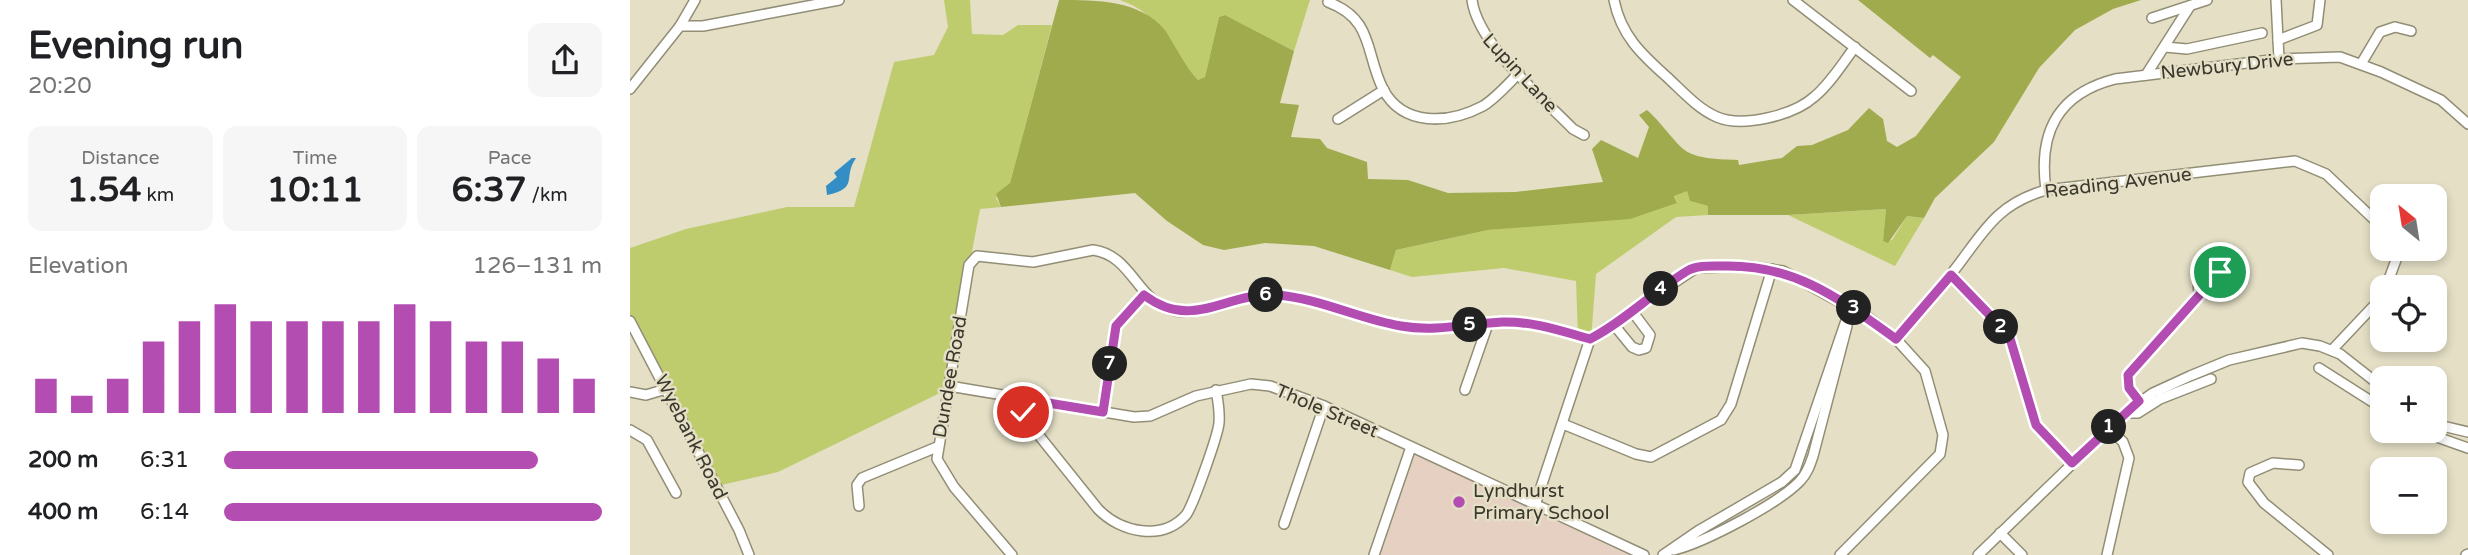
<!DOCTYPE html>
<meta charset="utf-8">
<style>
:root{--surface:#fff;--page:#f6f6f6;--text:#202124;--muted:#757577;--accent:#b44db2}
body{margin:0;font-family:"Varela Round",sans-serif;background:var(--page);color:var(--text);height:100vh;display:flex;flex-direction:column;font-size:26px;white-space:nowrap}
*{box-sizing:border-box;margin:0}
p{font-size:23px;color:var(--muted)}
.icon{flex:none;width:38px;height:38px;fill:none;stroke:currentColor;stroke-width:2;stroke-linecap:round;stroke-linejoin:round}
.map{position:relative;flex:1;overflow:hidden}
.side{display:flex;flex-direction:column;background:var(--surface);width:630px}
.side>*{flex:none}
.needle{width:46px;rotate:330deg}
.fabs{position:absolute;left:1740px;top:184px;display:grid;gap:14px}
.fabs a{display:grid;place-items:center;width:77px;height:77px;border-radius:14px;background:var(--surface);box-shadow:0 4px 10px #0003;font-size:35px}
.pin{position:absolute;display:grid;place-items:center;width:60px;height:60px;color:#fff;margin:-30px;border:4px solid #fff;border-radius:50%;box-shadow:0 2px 7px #0007}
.km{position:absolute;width:35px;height:35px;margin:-18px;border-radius:50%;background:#222;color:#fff;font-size:19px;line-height:35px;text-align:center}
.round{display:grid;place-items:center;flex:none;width:74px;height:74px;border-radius:14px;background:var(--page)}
.summary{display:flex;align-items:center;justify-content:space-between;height:119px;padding:0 28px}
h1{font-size:38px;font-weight:800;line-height:52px}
.metrics{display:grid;grid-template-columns:repeat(3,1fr);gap:10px;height:119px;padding:7px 28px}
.metrics div{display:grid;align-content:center;border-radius:14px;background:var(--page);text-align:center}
.metrics b{font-size:35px;font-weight:800}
.metrics small{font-size:19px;font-weight:400}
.metrics p{font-size:19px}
.chart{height:196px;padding:14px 28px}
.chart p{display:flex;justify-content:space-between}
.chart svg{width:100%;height:126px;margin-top:7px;stroke:var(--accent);stroke-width:6}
ul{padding:0 28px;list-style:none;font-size:23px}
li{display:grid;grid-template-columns:112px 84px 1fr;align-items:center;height:52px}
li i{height:18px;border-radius:9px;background:var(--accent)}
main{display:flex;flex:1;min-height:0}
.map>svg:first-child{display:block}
</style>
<main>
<section class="side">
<div class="summary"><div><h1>Evening run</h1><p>20:20</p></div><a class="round"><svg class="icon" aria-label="share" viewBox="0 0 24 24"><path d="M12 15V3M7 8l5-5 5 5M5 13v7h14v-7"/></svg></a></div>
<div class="metrics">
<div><p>Distance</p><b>1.54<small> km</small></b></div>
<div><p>Time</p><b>10:11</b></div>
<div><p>Pace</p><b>6:37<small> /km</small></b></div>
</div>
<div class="chart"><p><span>Elevation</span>126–131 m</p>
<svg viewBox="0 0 160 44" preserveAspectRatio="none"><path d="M5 44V32M15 44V38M25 44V32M35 44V19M45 44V12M55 44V6M65 44V12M75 44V12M85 44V12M95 44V12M105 44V6M115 44V12M125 44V19M135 44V19M145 44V25M155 44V32"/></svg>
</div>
<ul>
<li><b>200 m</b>6:31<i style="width:83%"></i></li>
<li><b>400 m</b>6:14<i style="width:100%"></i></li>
</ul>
</section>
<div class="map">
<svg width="1838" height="555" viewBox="0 0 1838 555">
<rect width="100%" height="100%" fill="#e4dfc5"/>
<path fill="#e5d0c2" d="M781,447L1014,555H745Z"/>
<g fill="#bfcc6e">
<path d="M314,0H340L342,34L373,35L388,25H422L380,183L366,198L371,207L350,209L316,390L148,472L87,486L0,319V248L56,229L157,207H224L264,62L304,55L318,27Z"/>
<path d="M490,0H680L664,51L595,15L589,17L575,77L568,80C541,50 532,14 490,0Z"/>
<path d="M1050,191H1057L1060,201L1078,206V215L1046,217L966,274L961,339L948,336L946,281L874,268L782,277L760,270L766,250L858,230L918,224L1047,202L1044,195Z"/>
<path d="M1256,209L1253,241L1262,240L1277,216L1294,218L1265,266L1158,215Z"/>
</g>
<path fill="#a0ab4e" d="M429,0C467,0 510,0 535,30C546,47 554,65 568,80L575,77L589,17L595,15L664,51L650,103L669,105L661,137L690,139L697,148L737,162L738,179L778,180L818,193L885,192L973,182L962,149L971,140L1008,158L1019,127L1009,115L1017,110C1031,122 1040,137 1052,148C1065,160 1092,159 1108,160L1109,165L1152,158L1167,146L1182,145L1218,130L1239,108L1253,119L1257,141L1267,147L1286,136L1331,77L1303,55L1300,58L1228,0H1511L1483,9L1445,30L1409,68L1364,142L1305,198L1294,218L1277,216L1258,243L1253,241L1256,209L1158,215H1078V206L1060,201L1057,191L1044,196L1047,203L1000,219L858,230L766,250L760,270L684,246L635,243L594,250L573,245L537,221L505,193L371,207L366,194L380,183Z"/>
<path fill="#348ec6" d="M222,158H226C212,178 230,188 197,195L196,186L207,177L204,173Z"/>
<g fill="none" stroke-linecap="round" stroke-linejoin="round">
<defs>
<g id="minor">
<path d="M842,0C848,45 911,96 943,129L954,135"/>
<path d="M984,0C991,35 1011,54 1037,77C1052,91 1068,109 1087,117C1113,128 1164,115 1184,97C1200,84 1212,64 1225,47"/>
<path d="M1163,0L1281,91"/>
<path d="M1646,0L1649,59"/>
<path d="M698,2C744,19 735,53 753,89C773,127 819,124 853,106C866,98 878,84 889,73"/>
<path d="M1522,18L1577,0"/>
<path d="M50,26H73L209,0"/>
<path d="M1648,40L1687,25L1690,0"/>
<path d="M1535,47L1557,49L1632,33"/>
<path d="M1731,64L1750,32L1765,27L1781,31"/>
<path d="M1516,75L1560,6"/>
<path d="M0,89L50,26L65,0"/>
<path d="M708,119L754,90"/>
<path d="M1416,190C1408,133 1427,94 1485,79L1649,59L1710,57L1751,72L1811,100L1838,124"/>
<path d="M1321,275L1379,335L1406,425L1442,462"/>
<path d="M1756,287L1766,260V248"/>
<path d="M0,321L109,530L119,555"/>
<path d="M984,325L1002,347L1009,350L1016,348L1020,335L1002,311"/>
<path d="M1266,339C1285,318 1304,296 1322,273C1353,234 1364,205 1416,190L1665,161L1696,174L1752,227"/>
<path d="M1702,350L1752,297"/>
<path d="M1689,368L1752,408"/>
<path d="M319,386L504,417L520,416L566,396L621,384L640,386L694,406L1014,555"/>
<path d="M835,390L858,324"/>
<path d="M0,392L16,395L36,389"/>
<path d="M394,399L393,412L399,423L468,509C490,532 532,542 556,515C563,506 588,435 589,423C590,411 588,401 586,390"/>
<path d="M1509,401L1499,388L1498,375L1587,276L1591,269L1586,261L1578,263L1568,279L1569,296"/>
<path d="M473,412L486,326L514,295"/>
<path d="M1495,413H1508L1530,399L1581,379"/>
<path d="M933,424L1006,454L1021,457L1091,420L1101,404L1142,269"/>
<path d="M1804,424L1838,432"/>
<path d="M0,430L17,440L46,493"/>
<path d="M1787,430L1838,448"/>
<path d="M1669,465L1643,463L1620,473L1618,482L1634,503L1698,555"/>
<path d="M905,505L960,339L1066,268L1117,266L1153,271L1239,318L1266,339L1295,371L1313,435L1310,454L1210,555"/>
<path d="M229,506L227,485L232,478L307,447"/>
<path d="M654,524L694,406"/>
<path d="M1370,533L1392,555"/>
<path d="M1044,550C1075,542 1148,504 1170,481C1177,474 1180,465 1183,456L1217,326"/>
<path d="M382,555L324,487L307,459L339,265L347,256L403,262L463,250C503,255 507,304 546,311C579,316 607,294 640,295C687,296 730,321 775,327C807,331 839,324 871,322C902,321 931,331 960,339"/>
<path d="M744,555L781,447"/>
<path d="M1033,555L1068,531L1152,482L1165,470L1221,306"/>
<path d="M1348,555L1495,413L1523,393L1560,376L1599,360L1672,343L1690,346L1710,354L1752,387"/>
<path d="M1477,555L1499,458L1493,442L1479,428"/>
<path d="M1836,555L1838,554"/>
</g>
</defs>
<use href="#minor" stroke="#928e76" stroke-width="12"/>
<use href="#minor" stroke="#fff" stroke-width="9"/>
</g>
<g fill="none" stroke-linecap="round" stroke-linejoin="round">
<defs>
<path id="route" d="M393,412L394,399L473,412L486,326L514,295C563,332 595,292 646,295C689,298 729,319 771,326C804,332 838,324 872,322C902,321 931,331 960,339C995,321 1023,292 1057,271C1067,265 1081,266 1093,266C1165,264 1210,299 1266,339L1321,275L1379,335L1406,425L1442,463L1509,401L1499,388L1498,375L1590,272"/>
</defs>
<use href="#route" stroke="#fff" stroke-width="14"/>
<use href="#route" stroke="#b44db2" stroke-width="9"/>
</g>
<circle fill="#b44db2" stroke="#e4dfc5" stroke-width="2.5" cx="829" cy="502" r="7"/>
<g text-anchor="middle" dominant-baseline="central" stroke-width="5" stroke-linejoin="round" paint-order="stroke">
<g font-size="19" fill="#3a382e" stroke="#e4dfc5">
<text transform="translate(1597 66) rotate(-6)">Newbury Drive</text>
<text transform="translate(890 73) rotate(47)">Lupin Lane</text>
<text transform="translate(1488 183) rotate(-7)">Reading Avenue</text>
<text transform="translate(320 377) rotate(-80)">Dundee Road</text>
<text transform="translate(697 411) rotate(23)">Thole Street</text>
<text transform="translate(61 437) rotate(63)">Wyebank Road</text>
</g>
<g font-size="19" fill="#3a382e" stroke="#e4dfc5" text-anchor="start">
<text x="843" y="491">Lyndhurst<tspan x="843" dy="22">Primary School</tspan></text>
</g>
</g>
</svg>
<div class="fabs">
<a><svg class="needle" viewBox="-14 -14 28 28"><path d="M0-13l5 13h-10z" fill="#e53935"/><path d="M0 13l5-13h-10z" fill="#757577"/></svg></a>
<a><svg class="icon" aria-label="locate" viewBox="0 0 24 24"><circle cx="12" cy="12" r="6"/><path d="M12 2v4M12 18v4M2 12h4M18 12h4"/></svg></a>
<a>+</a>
<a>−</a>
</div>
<div class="pin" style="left:1590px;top:272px;background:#1e9e55"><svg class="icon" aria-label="arrive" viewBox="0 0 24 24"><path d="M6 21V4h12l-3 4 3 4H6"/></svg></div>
<div class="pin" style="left:393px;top:412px;background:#d93025"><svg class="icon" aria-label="check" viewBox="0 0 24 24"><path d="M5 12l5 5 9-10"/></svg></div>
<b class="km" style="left:1479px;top:427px">1</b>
<b class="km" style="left:1371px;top:327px">2</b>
<b class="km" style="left:1224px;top:308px">3</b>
<b class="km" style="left:1031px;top:289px">4</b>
<b class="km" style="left:840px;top:325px">5</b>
<b class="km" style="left:636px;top:295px">6</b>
<b class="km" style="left:480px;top:364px">7</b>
</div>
</main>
